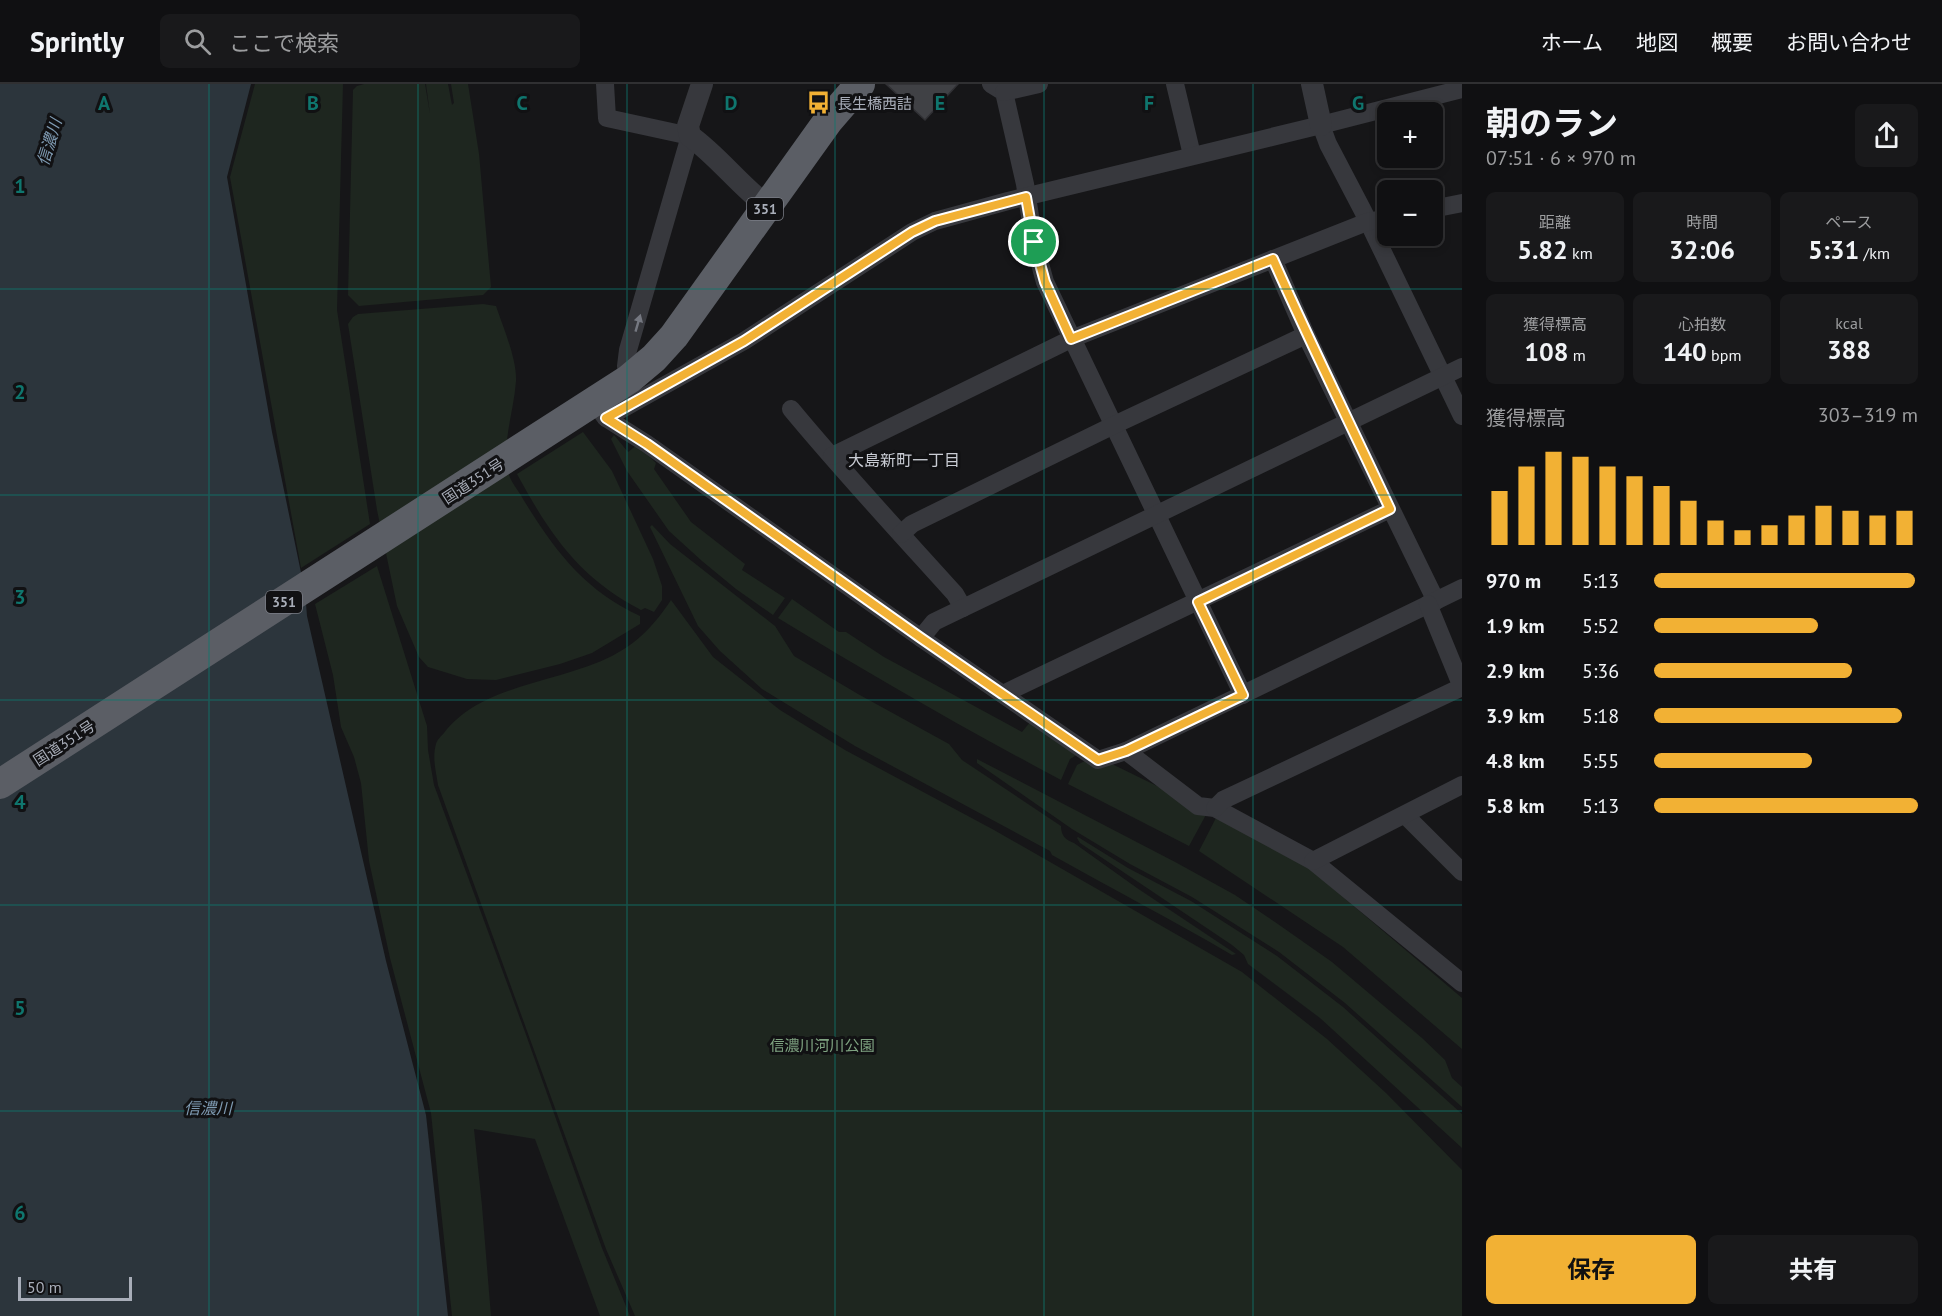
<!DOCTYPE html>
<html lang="ja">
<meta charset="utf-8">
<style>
:root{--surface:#101012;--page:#19191b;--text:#f1f3f6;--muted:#9c9d9f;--line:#303032;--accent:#f2b134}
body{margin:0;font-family:"PT Sans","Noto Sans JP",sans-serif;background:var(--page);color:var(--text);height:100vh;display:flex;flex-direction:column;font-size:22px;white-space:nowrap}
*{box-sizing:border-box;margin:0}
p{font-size:20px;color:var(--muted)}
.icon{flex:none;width:33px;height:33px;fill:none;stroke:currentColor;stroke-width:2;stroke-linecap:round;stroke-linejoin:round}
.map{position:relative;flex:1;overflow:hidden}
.drawer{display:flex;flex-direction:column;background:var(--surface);width:480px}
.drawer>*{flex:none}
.fabs{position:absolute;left:1377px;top:18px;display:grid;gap:12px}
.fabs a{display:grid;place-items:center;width:66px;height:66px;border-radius:9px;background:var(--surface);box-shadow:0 3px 9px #0003,0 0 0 2px var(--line);font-size:30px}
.scale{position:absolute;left:18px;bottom:15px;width:114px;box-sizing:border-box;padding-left:6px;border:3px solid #a8adb8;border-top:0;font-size:16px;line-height:21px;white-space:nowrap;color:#a8adb8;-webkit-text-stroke:4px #111113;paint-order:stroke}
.pin{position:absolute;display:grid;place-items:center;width:51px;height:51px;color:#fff;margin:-26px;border:3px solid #fff;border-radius:50%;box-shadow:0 2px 6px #0007}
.round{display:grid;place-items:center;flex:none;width:63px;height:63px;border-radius:9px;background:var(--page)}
.summary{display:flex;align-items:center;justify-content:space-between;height:102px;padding:0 24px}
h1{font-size:33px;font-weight:700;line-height:45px}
.stats{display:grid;grid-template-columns:repeat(3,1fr);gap:9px;height:102px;padding:6px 24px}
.stats div{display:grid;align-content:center;border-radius:9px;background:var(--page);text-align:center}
.stats b{font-size:26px;font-weight:700}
.stats small{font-size:16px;font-weight:400}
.stats p{font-size:16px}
.chart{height:168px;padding:12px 24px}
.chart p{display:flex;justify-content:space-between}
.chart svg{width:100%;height:108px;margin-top:6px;stroke:var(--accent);stroke-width:6}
.primary-button{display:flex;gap:12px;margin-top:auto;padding:12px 24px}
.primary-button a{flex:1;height:69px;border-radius:9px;background:var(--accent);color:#111;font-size:24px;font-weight:700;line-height:69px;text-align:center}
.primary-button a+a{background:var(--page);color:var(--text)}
ul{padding:0 24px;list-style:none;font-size:20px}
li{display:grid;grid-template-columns:96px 72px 1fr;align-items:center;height:45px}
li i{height:15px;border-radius:8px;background:var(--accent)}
header{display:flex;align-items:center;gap:36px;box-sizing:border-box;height:84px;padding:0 30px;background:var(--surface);border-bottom:2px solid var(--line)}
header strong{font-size:28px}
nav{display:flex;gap:33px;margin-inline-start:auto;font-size:21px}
.search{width:420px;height:54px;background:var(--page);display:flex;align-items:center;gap:15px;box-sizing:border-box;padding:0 21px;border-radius:9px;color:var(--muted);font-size:22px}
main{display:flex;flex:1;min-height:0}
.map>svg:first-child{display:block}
</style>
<header>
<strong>Sprintly</strong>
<div class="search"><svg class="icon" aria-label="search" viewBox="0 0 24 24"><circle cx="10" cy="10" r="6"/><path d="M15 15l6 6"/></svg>ここで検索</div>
<nav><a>ホーム</a><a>地図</a><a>概要</a><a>お問い合わせ</a></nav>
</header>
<main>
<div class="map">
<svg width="1462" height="1232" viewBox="0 0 1462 1232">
<rect width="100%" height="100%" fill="#161618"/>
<g fill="#1e261f">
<path d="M255,0H343L337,226L370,440L301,484L230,93Z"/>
<path d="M364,0H425L430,30L426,0H448L452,21L454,19L451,0H468L479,70L491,203L483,211L359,222L348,211L353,6L357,2Z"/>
<path d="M483,220L496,222C503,243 517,275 516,297C514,327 502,357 508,387C509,396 519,407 523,415C555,467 584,506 640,532V540L592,569L560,580L496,596L467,595L428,583L419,573L397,522L377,426L348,240L353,233L358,230Z"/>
<path d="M583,348L612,387L653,475L662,502V516L654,528L645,524L641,526C579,494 549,449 517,390Z"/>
<path d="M614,351L628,368L637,361L656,379L654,385L691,438L745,480L742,486L785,514L773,531L736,505L702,477L669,447L627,387L611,355Z"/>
<path d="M652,441L670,460L775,542L794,572L858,610L949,660L962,676L1061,742C1061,752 1066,756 1074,759L1137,804L1236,870L1232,871C1173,836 1112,805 1052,771L1050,767L855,662L762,605L720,567L698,542L650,443Z"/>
<path d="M377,482L427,642L428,666L434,701L525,948L602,1164L630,1232H600L535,1055L474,1045L482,1122L491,1232H452L431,1029L390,874L369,777L361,699L354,673L341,643L333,591L315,520Z"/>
<path d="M792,515L839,548H846L884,573L1022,648L1031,637L1080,669L1070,675L1061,696C965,645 871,591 778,534Z"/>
<path d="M671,516L713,573L780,626L845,666L994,746L1242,888L1327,955L1386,1009L1462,1086V1232H635L606,1165L438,701C436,687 432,674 436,660C437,656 441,652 444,649C481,600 559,599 612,572C639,558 655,540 671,516Z"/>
<path d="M977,675L1177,779L1235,811L1275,838L1332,878L1422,954L1445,976L1452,994L1462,1003V1023L1345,919L1279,868L1192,813L1130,780L1072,745L977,679Z"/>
<path d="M1087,676L1112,680L1208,727L1189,762L1068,700L1077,681Z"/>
<path d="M1217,732L1309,784L1462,914V965L1343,863L1199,767Z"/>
<path d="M1078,753L1128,784L1191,817L1277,872L1343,923L1462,1030V1064L1320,934L1248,880L1244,871L1232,861L1080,759L1077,754Z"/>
</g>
<path fill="#2c353c" d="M0,0H251L227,93L272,348L305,508L307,532L386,877L426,1031L448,1232H0Z"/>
<path fill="#404145" stroke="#303034" stroke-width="1.5" d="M886,0H958L925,36Z"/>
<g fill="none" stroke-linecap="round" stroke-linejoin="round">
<g stroke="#37383d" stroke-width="18">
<path d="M605,0L607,34L690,52L628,266L626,282L629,295"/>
<path d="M991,0L1004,8L1025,100L1034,158L1045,198L1243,611"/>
<path d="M1175,0L1192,71"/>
<path d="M1004,8L1039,0"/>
<path d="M1321,41L1328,60L1363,127L1462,332"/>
<path d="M1432,125L1462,119"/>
<path d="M1273,175L1306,251L1436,517"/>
<path d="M791,325C844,389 900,449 955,510L963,524"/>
<path d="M600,326L606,334L744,257L912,148L935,137L1008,117L1321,41L1462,5"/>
<path d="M606,334L647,360L921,554L1098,676L1126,667L1462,504"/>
<path d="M832,372L1071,255L1367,138L1388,134"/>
<path d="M901,450L912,440L1112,342L1306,251"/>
<path d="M921,554L934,538L963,524L1462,283"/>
<path d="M1003,610L1390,425"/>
<path d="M1126,667L1198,722L1215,724L1313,777L1462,899"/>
<path d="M1215,724L1223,716L1462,603L1428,520"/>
<path d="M1405,731L1462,788"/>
<path d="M1313,777L1462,701"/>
</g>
<g stroke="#37383d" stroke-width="22">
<path d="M702,0L688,42L690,52C718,72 739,101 767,122"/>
<path d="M1312,0L1321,41"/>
</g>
<path stroke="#5b5e65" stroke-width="30" d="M0,700L629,295L654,274L674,252L828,37L860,0"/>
</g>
<defs><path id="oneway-solid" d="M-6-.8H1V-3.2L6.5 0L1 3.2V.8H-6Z" transform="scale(1.5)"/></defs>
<use fill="#757881" href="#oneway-solid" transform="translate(638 239) rotate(-74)"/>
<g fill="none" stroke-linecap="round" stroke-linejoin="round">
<defs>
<path id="route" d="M1026,113L1034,158L1045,198L1071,255L1273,175C1310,259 1351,341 1390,425L1198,518L1243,611L1126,667L1098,676L921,554L647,360L606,334L744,257L912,148L935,137Z"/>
</defs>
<use href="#route" stroke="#fff" stroke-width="12"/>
<use href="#route" stroke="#f2b134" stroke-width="8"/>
</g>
<path fill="none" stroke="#0f766e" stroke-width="1.5" stroke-opacity="0.55" d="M209,0V1232M418,0V1232M627,0V1232M835,0V1232M1044,0V1232M1253,0V1232M0,205H1462M0,411H1462M0,616H1462M0,821H1462M0,1027H1462"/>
<defs>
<symbol id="bus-bare" viewBox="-9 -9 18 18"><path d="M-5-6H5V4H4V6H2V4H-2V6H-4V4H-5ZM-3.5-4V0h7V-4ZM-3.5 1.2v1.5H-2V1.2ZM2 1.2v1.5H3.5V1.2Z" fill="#f2b134" stroke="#111113" stroke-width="2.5" paint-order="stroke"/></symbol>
</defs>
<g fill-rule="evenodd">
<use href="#bus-bare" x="802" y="2" width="33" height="33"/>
</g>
<g text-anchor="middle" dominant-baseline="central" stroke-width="6" stroke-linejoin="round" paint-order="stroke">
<g fill="#111113" stroke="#7b7e86" stroke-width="1.5">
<rect x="747" y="114" width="36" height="22" rx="4.5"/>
<rect x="266" y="507" width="36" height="22" rx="4.5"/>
</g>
<g font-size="14" font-weight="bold" fill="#a8adb8">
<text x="765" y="125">351</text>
<text x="284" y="518">351</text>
</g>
<g font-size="15" fill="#a8adb8" stroke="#111113" text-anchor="start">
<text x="837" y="19">長生橋西詰</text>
</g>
<g font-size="15" fill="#a8adb8" stroke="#111113">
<text transform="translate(473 397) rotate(-33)">国道351号</text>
<text transform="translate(64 659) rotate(-33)">国道351号</text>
</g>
<g font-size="15" fill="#7fa381" stroke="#111113">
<text x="822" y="961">信濃川河川公園</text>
</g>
<g font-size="16" font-style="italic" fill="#7f9bb3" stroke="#111113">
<text transform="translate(49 58) rotate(-73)">信濃川</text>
<text x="208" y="1024">信濃川</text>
</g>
<g font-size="16" fill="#c9ccd4" stroke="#111113">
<text x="904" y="376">大島新町一丁目</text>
</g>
</g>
<g font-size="20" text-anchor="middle" font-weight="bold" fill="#0f766e" stroke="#111113" stroke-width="6" stroke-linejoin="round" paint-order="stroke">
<text x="104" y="26">A</text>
<text x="313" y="26">B</text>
<text x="522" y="26">C</text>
<text x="731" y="26">D</text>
<text x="940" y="26">E</text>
<text x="1149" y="26">F</text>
<text x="1358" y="26">G</text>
<text x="20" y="109">1</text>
<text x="20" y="315">2</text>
<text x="20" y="520">3</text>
<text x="20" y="725">4</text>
<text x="20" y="931">5</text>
<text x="20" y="1136">6</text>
</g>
</svg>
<div class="fabs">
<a>+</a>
<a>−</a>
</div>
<div class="scale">50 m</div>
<div class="pin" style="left:1034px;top:158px;background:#1e9e55"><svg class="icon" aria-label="arrive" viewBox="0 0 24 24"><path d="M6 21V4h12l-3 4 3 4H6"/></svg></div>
</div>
<section class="drawer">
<div class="summary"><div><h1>朝のラン</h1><p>07:51 · 6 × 970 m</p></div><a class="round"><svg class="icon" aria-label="share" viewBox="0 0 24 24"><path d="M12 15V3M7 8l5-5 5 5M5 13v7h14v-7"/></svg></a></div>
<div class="stats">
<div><p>距離</p><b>5.82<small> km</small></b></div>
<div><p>時間</p><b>32:06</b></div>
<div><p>ペース</p><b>5:31<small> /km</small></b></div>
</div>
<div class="stats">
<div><p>獲得標高</p><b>108<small> m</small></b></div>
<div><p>心拍数</p><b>140<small> bpm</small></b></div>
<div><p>kcal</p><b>388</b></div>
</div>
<div class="chart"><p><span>獲得標高</span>303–319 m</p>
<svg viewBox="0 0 160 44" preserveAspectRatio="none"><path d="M5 44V22M15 44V12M25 44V6M35 44V8M45 44V12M55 44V16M65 44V20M75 44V26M85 44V34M95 44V38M105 44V36M115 44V32M125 44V28M135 44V30M145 44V32M155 44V30"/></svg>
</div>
<ul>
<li><b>970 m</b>5:13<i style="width:99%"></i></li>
<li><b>1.9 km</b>5:52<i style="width:62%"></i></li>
<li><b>2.9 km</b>5:36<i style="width:75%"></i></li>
<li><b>3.9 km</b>5:18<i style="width:94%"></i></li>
<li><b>4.8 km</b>5:55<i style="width:60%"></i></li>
<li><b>5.8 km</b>5:13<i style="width:100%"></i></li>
</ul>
<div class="primary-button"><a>保存</a><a>共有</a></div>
</section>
</main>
